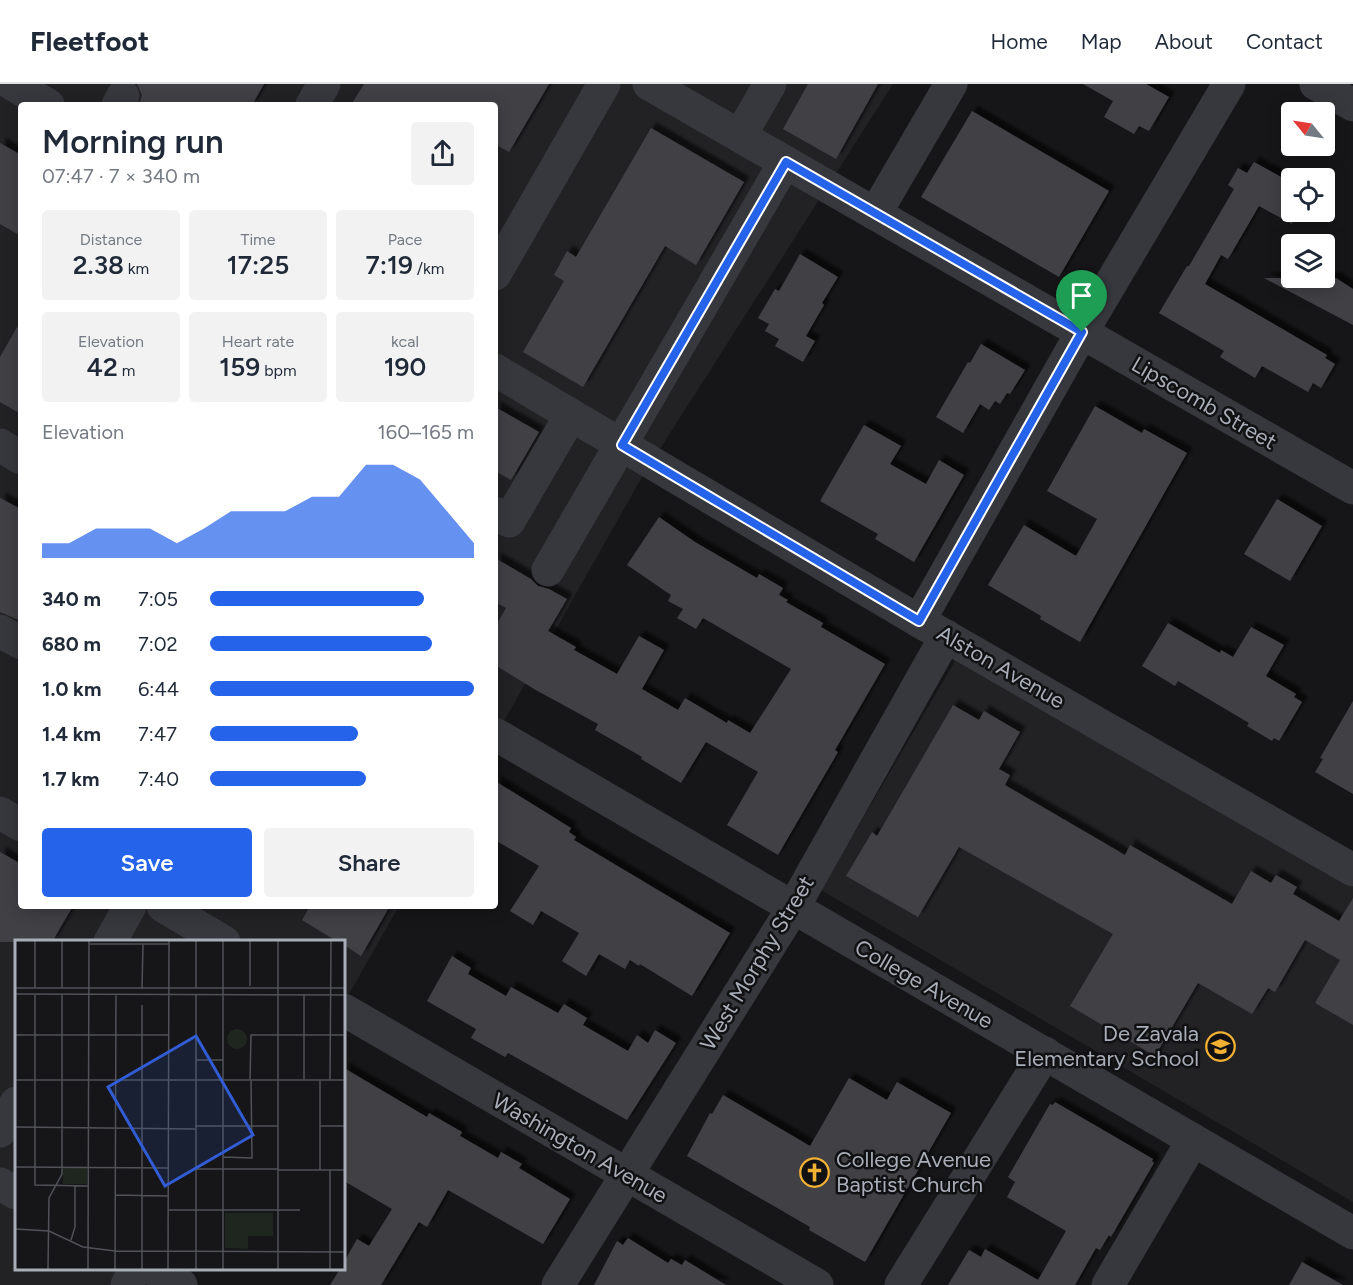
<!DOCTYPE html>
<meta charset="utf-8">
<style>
:root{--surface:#fff;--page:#f2f2f3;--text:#1f2937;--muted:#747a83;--line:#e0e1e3;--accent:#2563eb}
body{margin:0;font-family:Figtree,sans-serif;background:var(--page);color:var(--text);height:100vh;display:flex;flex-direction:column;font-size:22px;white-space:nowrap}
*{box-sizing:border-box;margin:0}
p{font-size:20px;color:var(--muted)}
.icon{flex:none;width:33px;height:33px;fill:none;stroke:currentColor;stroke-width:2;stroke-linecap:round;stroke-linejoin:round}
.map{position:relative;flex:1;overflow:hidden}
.details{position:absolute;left:18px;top:18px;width:480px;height:807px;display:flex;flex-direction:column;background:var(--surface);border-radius:6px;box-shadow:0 3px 15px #0003}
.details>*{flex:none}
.needle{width:39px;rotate:300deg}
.fabs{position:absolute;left:1281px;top:18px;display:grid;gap:12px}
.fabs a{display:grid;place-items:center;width:54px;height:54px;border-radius:6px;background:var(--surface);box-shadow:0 3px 15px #0003;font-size:30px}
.pin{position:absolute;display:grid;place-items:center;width:51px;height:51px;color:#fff;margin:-62px -26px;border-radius:50% 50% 50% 0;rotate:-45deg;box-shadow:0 0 6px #0007}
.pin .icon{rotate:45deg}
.round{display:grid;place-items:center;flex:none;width:63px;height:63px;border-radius:6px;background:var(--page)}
.headline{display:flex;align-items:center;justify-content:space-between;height:102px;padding:0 24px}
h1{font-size:33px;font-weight:600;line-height:45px}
.figures{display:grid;grid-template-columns:repeat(3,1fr);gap:9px;height:102px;padding:6px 24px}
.figures div{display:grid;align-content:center;border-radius:6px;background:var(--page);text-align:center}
.figures b{font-size:26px;font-weight:600}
.figures small{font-size:16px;font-weight:400}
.figures p{font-size:16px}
.chart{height:168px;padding:12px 24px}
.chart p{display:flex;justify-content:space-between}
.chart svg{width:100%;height:108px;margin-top:6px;fill:var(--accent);opacity:.7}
.button{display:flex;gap:12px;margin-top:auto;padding:12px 24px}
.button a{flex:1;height:69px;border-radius:6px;background:var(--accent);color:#fff;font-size:24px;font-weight:600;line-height:69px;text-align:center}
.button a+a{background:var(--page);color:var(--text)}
ul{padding:0 24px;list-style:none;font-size:20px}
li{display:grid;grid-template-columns:96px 72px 1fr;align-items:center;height:45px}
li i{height:15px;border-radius:8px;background:var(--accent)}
header{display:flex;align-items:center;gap:36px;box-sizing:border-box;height:84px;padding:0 30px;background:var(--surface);border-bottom:2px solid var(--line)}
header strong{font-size:28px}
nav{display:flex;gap:33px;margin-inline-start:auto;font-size:21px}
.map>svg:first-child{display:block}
</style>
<header>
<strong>Fleetfoot</strong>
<nav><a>Home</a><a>Map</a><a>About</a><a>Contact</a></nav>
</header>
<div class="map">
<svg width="1353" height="1201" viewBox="0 0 1353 1201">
<defs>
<filter id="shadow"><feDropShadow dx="5.5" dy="-5.5" stdDeviation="1.5" flood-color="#0009"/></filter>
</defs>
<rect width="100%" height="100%" fill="#161618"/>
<g fill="#222225">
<path d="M0,0H893L642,393L495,653V21H21V822H399L344,919V858H16V1184L193,1185L184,1201H0Z"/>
<path d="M955,577L1353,803V1118L821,806Z"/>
</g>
<g fill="#404145" filter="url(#shadow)">
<path d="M137,0H264L252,21H139L142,11Z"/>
<path d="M364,0H549L509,68L495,60V21H351Z"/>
<path d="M808,0H878L836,75L783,45Z"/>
<path d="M1083,0H1146L1169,13L1149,47L1139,42L1134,50L1104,33L1113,17Z"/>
<path d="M972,27L1109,107L1059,193L921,113Z"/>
<path d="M651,44L744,98L696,181L665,162L583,303L523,268L564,197L554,191L567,167L576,173Z"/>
<path d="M0,59L21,71V152L0,140Z"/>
<path d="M1254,78L1292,99V140L1259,122L1228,175L1221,171L1205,200L1327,271L1325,274L1335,280L1321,304L1313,299L1308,308L1262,282L1255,294L1220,273L1224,267L1159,229L1187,182H1189L1234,105L1228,101L1238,84L1247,89Z"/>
<path d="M800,170L838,193L822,219L824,221L806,252L815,257L803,278L775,262L779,255L765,247L769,240L758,234L775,205L779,207Z"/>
<path d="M1264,194H1336L1353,205V241Z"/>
<path d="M21,236V330L0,318V273Z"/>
<path d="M981,260L1025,286L1010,310L1007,309L1000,320L995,317L989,326L980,320L963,349L936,333L968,278L970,279Z"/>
<path d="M1095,322L1142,349L1144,345L1187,369L1080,558L1040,535L1041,532L988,501L1024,441L1076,472L1097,435L1047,407Z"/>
<path d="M495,323L539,348L511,396L495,387Z"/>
<path d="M864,341L901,362L890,380L926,400L939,376L964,391L914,478L875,455L878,450L820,417Z"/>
<path d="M0,414L21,425V537L0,528Z"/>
<path d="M1277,415L1322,442L1290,497L1244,470Z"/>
<path d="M659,433L695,458L757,494L759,490L783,504L779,511L788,516L786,518L823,539L821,543L885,580L835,666L838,668L778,771L727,741L758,688L706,658L681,699L641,675L642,673L595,646L598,640L534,605L495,581V543L506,524L495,518V474L531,495L538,502L549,505L567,515L548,547L576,563L574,566L617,590L639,552L664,566L642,605L678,626L685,614L727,639L728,636L750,649L791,585L703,534L696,545L677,534L683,525L668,517L671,511L627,481Z"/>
<path d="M1168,539L1220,569L1221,566L1233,573L1251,543L1284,561L1266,592L1296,610L1294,613L1302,618L1279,657L1274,654L1272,657L1247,642L1249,639L1178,597L1175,602L1142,582Z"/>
<path d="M1353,617V710L1315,688L1323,675L1320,674Z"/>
<path d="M953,621L979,636L984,627L1020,648L999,685L1010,691L1005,701L1125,771L1130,761L1232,820L1251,787L1271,799L1276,791L1297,803L1293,810L1339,837L1353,814V941L1315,919L1340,876L1305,856L1275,908L1268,904L1252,930L1198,899L1155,972L1070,922L1113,850L959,763L918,833L846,792L872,748L877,752Z"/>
<path d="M495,697L571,744L569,748L576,753L574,756L730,849L692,912L640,880L639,882L630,876L625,885L599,870L586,892L562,877L579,849L541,827L533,841L510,827L539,782L495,756Z"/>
<path d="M0,768L21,780V822H73L52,858H0Z"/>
<path d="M310,822H390L361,872L344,861V858H338L302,836Z"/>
<path d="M452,872L471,884L468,890L506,912L511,903L558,929L564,920L587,934L583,941L628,967L637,951L648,959L655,946L676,959L627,1036L508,969L505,973L471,954L476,945L427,917Z"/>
<path d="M344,984L427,1033L429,1029L462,1048L460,1052L498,1074L501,1068L522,1080L519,1084L570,1115L543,1160L448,1106L427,1143L419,1138L381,1201H330L340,1185H344V1178L357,1155L369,1162L392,1125L344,1097Z"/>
<path d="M849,994L887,1016L897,998L951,1029L865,1178L809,1146L810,1143L687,1072L710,1029L712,1030L723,1011L810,1062Z"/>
<path d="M1055,1018L1153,1075L1152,1077L1154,1079L1111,1153L1109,1151L1100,1166L1096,1164L1075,1201H948L969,1166L981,1173L985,1165L1038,1196L1066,1147L1007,1113L1015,1098L1008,1093L1050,1020L1053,1021Z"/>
<path d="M628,1154L668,1179L671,1175L682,1181L685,1176L726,1201H594L617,1157L623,1161Z"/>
<path d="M1302,1178L1343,1201H1289Z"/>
</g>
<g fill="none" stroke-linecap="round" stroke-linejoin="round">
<g stroke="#37383d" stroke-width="33">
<path d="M12,0L48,21"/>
<path d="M649,0L1353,404"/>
<path d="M1316,0L1353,21"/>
<path d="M118,21L123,12"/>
<path d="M312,21L324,0"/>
<path d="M740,52L770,0"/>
<path d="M875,130L951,0"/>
<path d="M495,190L604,0"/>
<path d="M495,286L919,537L1353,786"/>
<path d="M0,361L21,374"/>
<path d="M495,429L509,437L571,331"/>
<path d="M548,486L785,78"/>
<path d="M919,537L1082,248L1229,0"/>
<path d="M0,547L21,559"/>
<path d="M495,650L1353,1149"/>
<path d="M0,729L21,741"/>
<path d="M163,822L224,858"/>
<path d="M110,858L130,822"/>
<path d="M344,926L817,1201"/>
<path d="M0,1047L16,1019"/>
<path d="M0,1100L16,1109"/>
<path d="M151,1184L181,1201"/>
<path d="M127,1201L135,1184"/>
<path d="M558,1201L793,824L946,552"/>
<path d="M901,1201L1045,969"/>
<path d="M1108,1201L1193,1056"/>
</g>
</g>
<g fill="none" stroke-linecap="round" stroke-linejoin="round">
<defs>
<path id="route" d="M786,78L1082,248L919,537L622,361Z"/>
</defs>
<use href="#route" stroke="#fff" stroke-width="12"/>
<use href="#route" stroke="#2563eb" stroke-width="8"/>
</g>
<defs>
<symbol id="school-ring" viewBox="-11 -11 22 22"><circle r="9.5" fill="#111113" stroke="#f2b134" stroke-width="1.5"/><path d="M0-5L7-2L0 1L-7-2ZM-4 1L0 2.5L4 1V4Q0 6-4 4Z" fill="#f2b134"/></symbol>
<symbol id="church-ring" viewBox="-11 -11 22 22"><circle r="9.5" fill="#111113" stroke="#f2b134" stroke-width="1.5"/><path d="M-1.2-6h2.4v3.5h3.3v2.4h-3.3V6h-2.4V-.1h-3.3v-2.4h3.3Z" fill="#f2b134"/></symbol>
</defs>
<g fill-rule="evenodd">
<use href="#school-ring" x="1204" y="946" width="33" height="33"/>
<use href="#church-ring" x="798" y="1072" width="33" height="33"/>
</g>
<g text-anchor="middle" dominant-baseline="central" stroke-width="5" stroke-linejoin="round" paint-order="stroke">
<g font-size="22" fill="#a8adb8" stroke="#111113">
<text transform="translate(1204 319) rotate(30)">Lipscomb Street</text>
<text transform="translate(1001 583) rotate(30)">Alston Avenue</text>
<text transform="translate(757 879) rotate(-59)">West Morphy Street</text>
<text transform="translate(924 900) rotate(30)">College Avenue</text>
<text transform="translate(580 1064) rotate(30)">Washington Avenue</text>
</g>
<g font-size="22" fill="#a8adb8" stroke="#111113" text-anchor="end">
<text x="1199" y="949">De Zavala<tspan x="1199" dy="25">Elementary School</tspan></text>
<text x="836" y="1075" text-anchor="start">College Avenue<tspan x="836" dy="25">Baptist Church</tspan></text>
</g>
</g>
<g transform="translate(15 856)">
<rect width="330" height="330" fill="#161618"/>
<path d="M212 99a10 10 0 1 1 20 0a10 10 0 1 1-20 0ZM48,228H72V244H48ZM210,273H258V296H233V309L210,308Z" fill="#1e261f"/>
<path fill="none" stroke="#505258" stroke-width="1.5" d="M181,1V48M208,1V329M263,1V329M74,4H154M235,46V1M0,48H330M20,48V1M47,48V1M127,49L128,4M0,54L330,55M20,54V245L74,246M181,54V329M289,54V140M0,95H154M181,120H208M0,140H330M235,140L236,95H330M315,140L316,1M180,186H263M305,186H330M0,187L180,189M208,217L237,218L236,140M0,227L154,228M180,229H263M263,230H330M305,230V140M101,255L154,256M154,270H285M0,289L34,291L68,307L100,311L330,312M56,300L60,287V246M33,329L34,258L47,234V54M73,329L74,1M100,329L101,54M127,329V65M153,329L154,1M315,329V230"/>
<path fill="#325cd3" fill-opacity="0.15" stroke="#325cd3" stroke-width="3" d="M181,96L238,195L150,246L93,147Z"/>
<rect width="330" height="330" fill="none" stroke="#a8adb8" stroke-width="3"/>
</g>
</svg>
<div class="fabs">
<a><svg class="needle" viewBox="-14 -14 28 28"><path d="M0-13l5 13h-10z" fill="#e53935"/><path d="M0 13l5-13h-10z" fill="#747a83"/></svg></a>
<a><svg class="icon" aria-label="locate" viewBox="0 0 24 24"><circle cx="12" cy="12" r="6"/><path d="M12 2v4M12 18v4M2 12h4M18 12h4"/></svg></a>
<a><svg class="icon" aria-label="layers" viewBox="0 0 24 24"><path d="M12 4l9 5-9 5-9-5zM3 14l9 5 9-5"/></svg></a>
</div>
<div class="pin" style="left:1082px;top:248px;background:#1e9e55"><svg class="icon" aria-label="arrive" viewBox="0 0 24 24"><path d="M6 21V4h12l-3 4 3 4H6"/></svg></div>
<section class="details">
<div class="headline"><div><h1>Morning run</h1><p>07:47 · 7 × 340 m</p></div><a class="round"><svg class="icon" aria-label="share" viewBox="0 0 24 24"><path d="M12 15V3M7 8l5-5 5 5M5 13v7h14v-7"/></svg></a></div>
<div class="figures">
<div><p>Distance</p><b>2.38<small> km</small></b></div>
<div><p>Time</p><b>17:25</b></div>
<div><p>Pace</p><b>7:19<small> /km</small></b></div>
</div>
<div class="figures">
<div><p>Elevation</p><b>42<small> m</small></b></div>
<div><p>Heart rate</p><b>159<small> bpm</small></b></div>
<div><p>kcal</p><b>190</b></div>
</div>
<div class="chart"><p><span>Elevation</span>160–165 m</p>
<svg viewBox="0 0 160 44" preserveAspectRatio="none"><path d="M0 44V38L10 38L20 32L30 32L40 32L50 38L60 32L70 25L80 25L90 25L100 19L110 19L120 6L130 6L140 12L150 25L160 38V44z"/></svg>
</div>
<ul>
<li><b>340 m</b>7:05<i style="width:81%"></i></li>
<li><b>680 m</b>7:02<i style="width:84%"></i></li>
<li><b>1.0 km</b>6:44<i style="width:100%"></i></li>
<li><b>1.4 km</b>7:47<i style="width:56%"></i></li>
<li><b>1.7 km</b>7:40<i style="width:59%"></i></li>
</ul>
<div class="button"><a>Save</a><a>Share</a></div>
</section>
</div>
